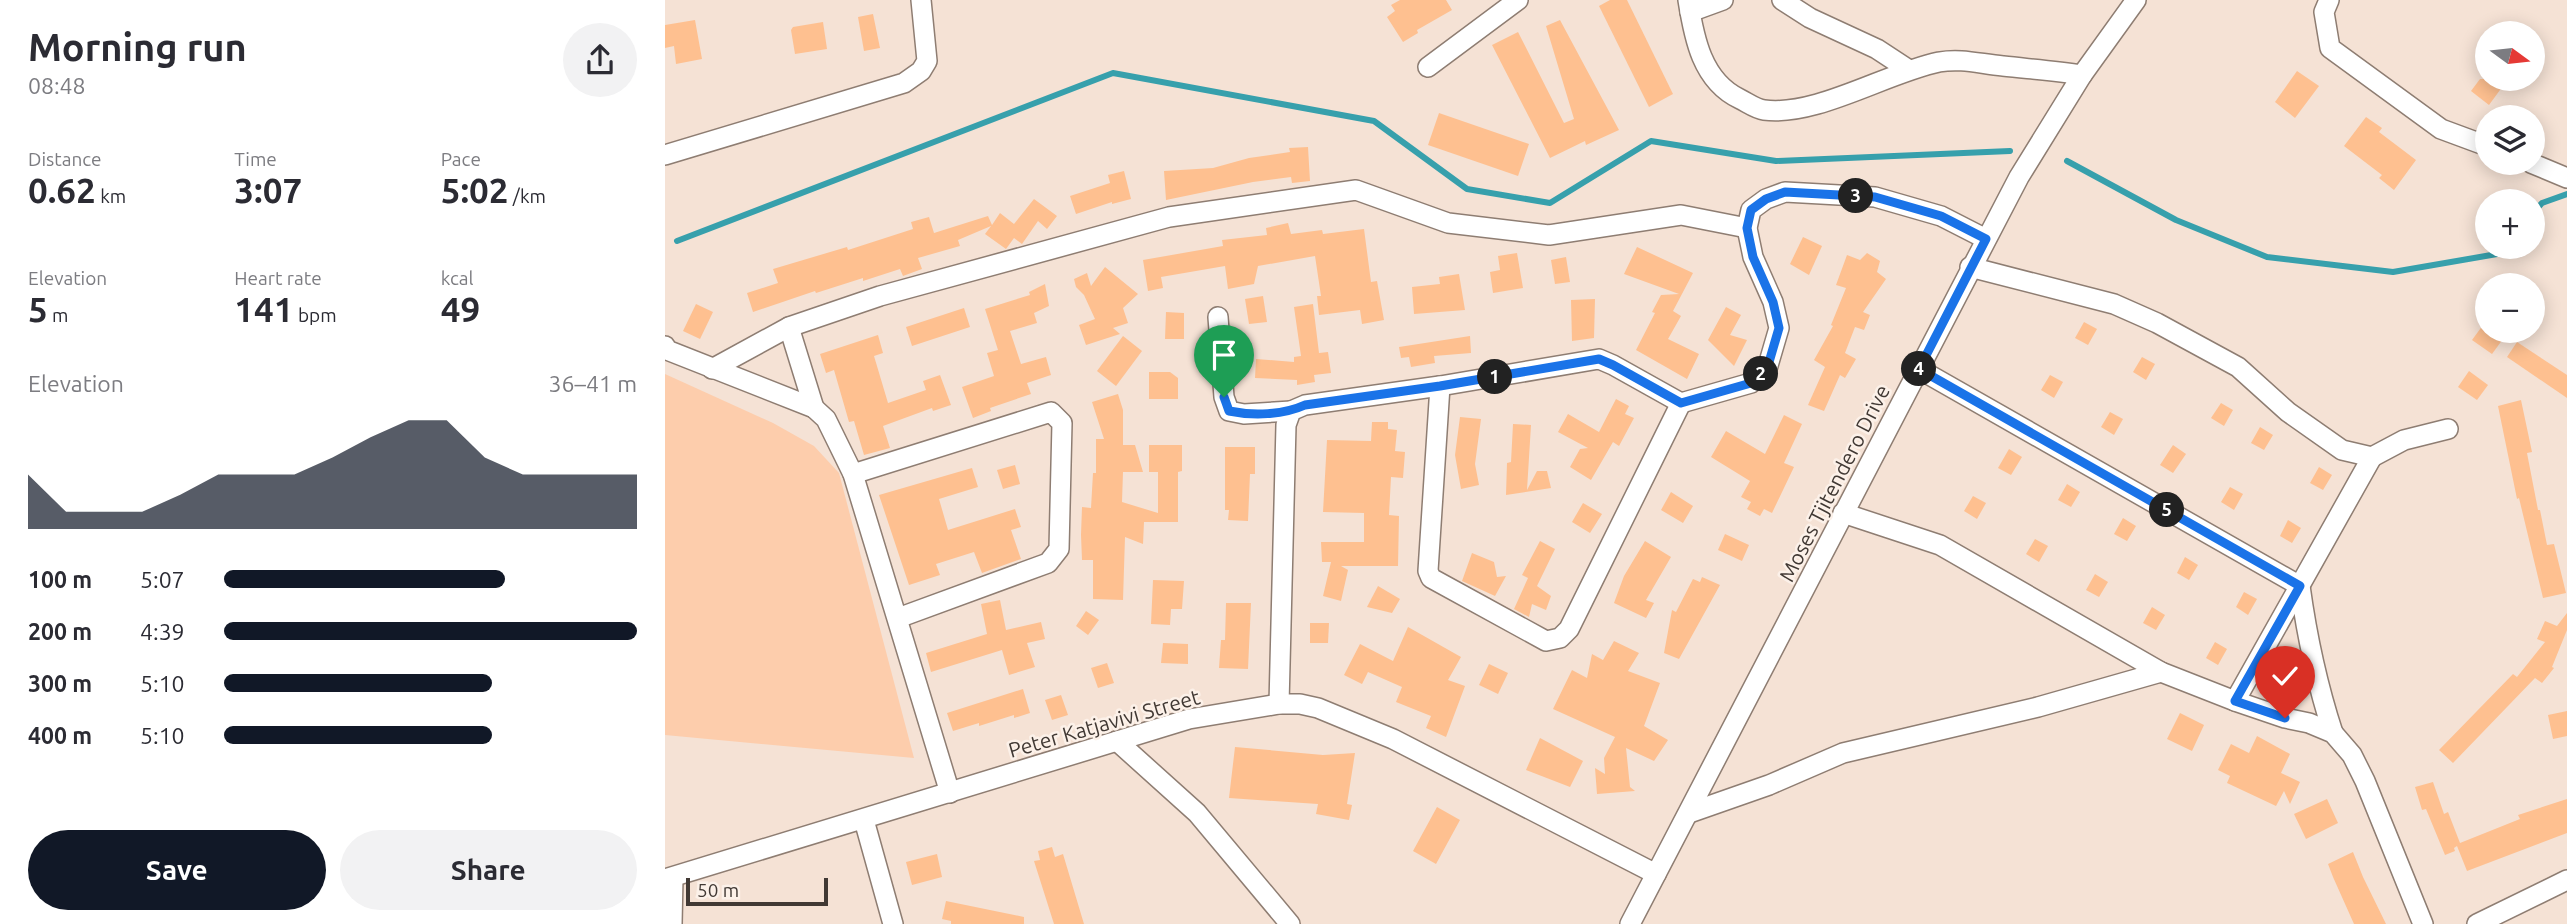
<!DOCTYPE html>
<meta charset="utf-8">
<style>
:root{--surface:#fff;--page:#f2f2f3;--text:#2b2b33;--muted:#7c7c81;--accent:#111827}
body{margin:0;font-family:Ubuntu,sans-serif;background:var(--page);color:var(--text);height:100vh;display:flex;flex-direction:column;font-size:26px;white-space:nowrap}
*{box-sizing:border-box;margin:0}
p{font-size:23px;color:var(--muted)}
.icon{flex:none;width:38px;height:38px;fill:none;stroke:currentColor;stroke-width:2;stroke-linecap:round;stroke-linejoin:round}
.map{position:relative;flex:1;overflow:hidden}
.panel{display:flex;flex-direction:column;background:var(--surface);width:665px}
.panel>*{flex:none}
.needle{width:46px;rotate:105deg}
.fabs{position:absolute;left:1810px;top:21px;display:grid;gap:14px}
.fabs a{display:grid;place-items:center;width:70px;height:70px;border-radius:50%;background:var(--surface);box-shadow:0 4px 18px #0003;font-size:35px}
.scale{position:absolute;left:21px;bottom:18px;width:142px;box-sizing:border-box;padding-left:7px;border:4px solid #413934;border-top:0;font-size:19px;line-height:24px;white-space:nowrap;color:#413934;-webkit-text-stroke:5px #fcf1e9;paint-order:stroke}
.pin{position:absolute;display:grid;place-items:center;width:60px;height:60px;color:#fff;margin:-72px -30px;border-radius:50% 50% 50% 0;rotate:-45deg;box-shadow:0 0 7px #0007}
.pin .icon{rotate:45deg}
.km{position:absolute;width:35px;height:35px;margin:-18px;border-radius:50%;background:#222;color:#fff;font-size:19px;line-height:35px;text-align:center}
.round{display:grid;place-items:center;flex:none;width:74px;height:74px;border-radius:37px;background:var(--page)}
.head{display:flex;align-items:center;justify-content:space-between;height:119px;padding:0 28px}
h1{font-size:38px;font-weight:700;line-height:52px}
.stats{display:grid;grid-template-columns:repeat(3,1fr);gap:10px;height:119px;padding:7px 28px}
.stats div{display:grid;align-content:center}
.stats b{font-size:35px;font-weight:700}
.stats small{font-size:19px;font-weight:400}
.stats p{font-size:19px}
.chart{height:196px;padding:14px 28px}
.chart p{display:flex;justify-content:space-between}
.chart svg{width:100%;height:126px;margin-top:7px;fill:var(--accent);opacity:.7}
.primary-button{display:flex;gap:14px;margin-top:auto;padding:14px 28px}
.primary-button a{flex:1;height:80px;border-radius:42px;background:var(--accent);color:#fff;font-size:28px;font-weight:700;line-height:80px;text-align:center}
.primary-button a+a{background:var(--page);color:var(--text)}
ul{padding:0 28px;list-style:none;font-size:23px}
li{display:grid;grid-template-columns:112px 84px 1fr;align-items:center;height:52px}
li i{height:18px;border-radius:9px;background:var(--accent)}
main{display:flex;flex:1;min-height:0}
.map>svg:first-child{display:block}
</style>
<main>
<section class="panel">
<div class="head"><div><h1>Morning run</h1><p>08:48</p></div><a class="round"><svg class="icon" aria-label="share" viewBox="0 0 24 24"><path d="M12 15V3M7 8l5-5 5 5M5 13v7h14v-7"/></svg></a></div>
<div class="stats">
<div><p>Distance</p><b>0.62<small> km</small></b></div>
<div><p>Time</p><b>3:07</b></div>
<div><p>Pace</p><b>5:02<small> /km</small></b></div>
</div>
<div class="stats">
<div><p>Elevation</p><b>5<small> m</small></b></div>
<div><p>Heart rate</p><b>141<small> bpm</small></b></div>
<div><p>kcal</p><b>49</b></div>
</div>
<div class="chart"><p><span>Elevation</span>36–41 m</p>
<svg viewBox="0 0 160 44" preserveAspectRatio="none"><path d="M0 44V25L10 38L20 38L30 38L40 32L50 25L60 25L70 25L80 19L90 12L100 6L110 6L120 19L130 25L140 25L150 25L160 25V44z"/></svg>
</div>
<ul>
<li><b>100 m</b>5:07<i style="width:68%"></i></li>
<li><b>200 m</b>4:39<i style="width:100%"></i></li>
<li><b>300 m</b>5:10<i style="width:65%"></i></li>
<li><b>400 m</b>5:10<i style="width:65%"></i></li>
</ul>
<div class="primary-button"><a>Save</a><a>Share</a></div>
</section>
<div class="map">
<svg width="1902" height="924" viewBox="0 0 1902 924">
<rect width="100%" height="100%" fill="#f5e2d5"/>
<path fill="#fdcdac" d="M0,374L108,423L149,446L174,473L249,758L0,735Z"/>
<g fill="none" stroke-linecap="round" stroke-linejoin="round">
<g stroke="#37a0ac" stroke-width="6">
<path d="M1402,161L1511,220L1602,257L1728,272L1832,254L1838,247"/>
<path d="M1867,214L1877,203L1902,194"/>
<path d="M12,241L448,73L709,121L802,189L885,203L986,141L1111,161L1345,151"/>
</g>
</g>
<g fill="#fec090">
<path d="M735,0H781L787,10L752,30L753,33L738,42L722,17L730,11L726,5Z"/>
<path d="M945,0H962L1008,94L984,107L934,6Z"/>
<path d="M208,14L215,48L199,51L193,17Z"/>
<path d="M30,20L37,59L11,64L9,46L0,48V25Z"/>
<path d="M895,20L954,130L921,145L920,141L885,158L827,45L853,32L899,123L909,119L881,26Z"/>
<path d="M158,22L162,49L130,54L126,30L128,27Z"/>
<path d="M1632,71L1654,86L1630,118L1610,102Z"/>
<path d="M1815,79H1843L1824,105L1806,91Z"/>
<path d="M774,113L864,144L853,176L763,145Z"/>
<path d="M1701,117L1717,128L1714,132L1751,160L1729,190L1714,178L1717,175L1679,146Z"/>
<path d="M643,147L645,181L627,183L626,177L588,182L501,200L499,171L548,168L584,158L625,152L624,148Z"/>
<path d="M459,171L466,199L447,204V202L411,214L405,196L445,183L443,175Z"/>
<path d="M369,199L392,216L382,229L373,221L357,244L349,238L341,249L320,234L326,226L293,240L295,246L253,258L257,269L238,276L235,269L198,281V278L151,293L150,291L88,312L82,293L113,283L108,269L182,247L183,250L248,229L246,222L264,217L269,233L323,216L327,225L335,213L349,224Z"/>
<path d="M623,223L626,234L657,230L658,234L699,229L706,282L712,281L719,320L697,324L695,310L654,315L652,296H656L650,256L593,266L589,284L563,289L560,266L496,277L498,288L483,291L478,260L558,246L557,240L602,235L601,228Z"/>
<path d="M1138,237L1157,246L1144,275L1125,264Z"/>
<path d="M972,247L1028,273L1008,311L1016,316L1003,339L1034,354L1022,379L971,350L990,313L987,312L996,295L1014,294L959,274Z"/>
<path d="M852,253L858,288L828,293L825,272L835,270L833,256Z"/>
<path d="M1202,253L1215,261L1212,272L1221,279L1198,312L1205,315L1199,330L1190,327L1180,353L1191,359L1180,378L1175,375L1159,411L1143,405L1160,367L1149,360L1168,326L1166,325L1181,288L1171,285L1182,255L1195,260Z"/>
<path d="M901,257L905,282L890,284L886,260Z"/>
<path d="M440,267L473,294L458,308L463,323L448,328L455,334L421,345L414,325L430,319L419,295L411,287L409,279L422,273L426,286Z"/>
<path d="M794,274L800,310L749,314L747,287L775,284L774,277Z"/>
<path d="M380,284L384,306L369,313L372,323L345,331L356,364L381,357L386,375L362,383L366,394L325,408L326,411L308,418L297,387L329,376L322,353L333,350L320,309L365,295L364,292Z"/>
<path d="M598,296L602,322L584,324L580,299Z"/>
<path d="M930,299L929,338L907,341L906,300Z"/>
<path d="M31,304L48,312L35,339L18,331Z"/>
<path d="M648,304L654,353L663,352L666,373L649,375L650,382L632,385V380L590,378L591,359L629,362V357L636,356L629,307Z"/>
<path d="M1061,307L1076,315L1065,335L1082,340L1069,366L1043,340Z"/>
<path d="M299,308L305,327L247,346L241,327Z"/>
<path d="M501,312L519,313V339H500Z"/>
<path d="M1419,322L1432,329L1423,345L1410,338Z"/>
<path d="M1818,325L1822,331H1827L1838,339L1827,354L1807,340Z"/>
<path d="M213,335L218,353L209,356L223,403L261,390L258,381L275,375L286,405L268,411L267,408L218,426L225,448L199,455L189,421L184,422L169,370L161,373L155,354Z"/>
<path d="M458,336L477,351L451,386L432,371Z"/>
<path d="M805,336L806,353L769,356L770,363L746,367L744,357L736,358L734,347Z"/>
<path d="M1852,342L1902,375V398L1842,357Z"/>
<path d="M1477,357L1490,364L1481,380L1468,372Z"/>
<path d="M1804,371L1823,385L1812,400L1793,387Z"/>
<path d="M484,372H505L513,378V399H484Z"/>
<path d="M1385,375L1398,382L1389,398L1376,390Z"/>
<path d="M453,394L458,410V445H470L478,472H458L457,502L493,513V472H484V445H517V471L513,472V522H479L478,544L460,537L458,600L428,599V560H417L416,535L417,507L426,508L428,473H431V439H439L427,402Z"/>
<path d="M951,399L964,406L960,414L969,418L954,446L948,442L926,480L905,467L915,449L923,448L893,432L903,414L934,432Z"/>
<path d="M1856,400L1867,452L1862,453L1873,510H1875L1882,545L1889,544L1901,593L1878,598L1854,498L1852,499L1833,406Z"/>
<path d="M1556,403L1568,410L1559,426L1546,418Z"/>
<path d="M1445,412L1458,419L1449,435L1436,427Z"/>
<path d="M1119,415L1137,424L1119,463L1129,467L1107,513L1099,509L1095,516L1082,509L1086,502L1076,497L1085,481L1046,457L1061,431L1100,454Z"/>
<path d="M795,417L816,419L810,464L814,485L796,489L790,455Z"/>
<path d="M707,422H723V429L732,430L730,451L740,452L738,478L726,477L724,515L734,516L733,566H676L683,570L676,601L658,596L666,562H657L656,542H699V513L658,512L662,440L706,441Z"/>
<path d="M848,424L866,425L862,490L872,471H882L886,488L841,495L842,463L846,462Z"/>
<path d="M1595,427L1608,435L1599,450L1586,443Z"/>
<path d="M1508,445L1521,454L1508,473L1495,465Z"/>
<path d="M560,447H590V474H585L583,521L563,520L564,510H560Z"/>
<path d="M1344,449L1357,457L1346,475L1333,468Z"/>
<path d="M350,465L355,484L338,489L332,470Z"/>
<path d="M1654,467L1667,475L1658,490L1645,483Z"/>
<path d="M307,468L313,487L274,499L283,530L350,509L356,527L346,530L356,559L317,573L309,552L271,564L275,575L244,585L214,495Z"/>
<path d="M1402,484L1415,492L1406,507L1393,500Z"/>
<path d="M1565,487L1578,494L1569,510L1556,502Z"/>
<path d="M1006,492L1028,506L1018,523L996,510Z"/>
<path d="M1308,496L1321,503L1312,519L1299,511Z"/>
<path d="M918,503L937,514L925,533L907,522Z"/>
<path d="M1458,518L1471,526L1462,541L1449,534Z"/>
<path d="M1623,520L1636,528L1627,543L1615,536Z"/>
<path d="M1060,534L1084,545L1077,561L1053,550Z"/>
<path d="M1370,539L1383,546L1374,562L1361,554Z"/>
<path d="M875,541L890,549L872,586L886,596L881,610L867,604L864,617L849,609L863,578L857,575Z"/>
<path d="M980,541L1006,557L981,600L989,603L981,618L949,603L959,576Z"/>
<path d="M807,553L829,562L832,577L841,576L830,596L797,581Z"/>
<path d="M1520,557L1533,565L1524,580L1512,573Z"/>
<path d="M1430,574L1443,582L1434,597L1421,590Z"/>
<path d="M1037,577L1055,585L1014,659L999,653L1007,610L1011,612L1028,579L1035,582Z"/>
<path d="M488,580L519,581L517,609H506L505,625L486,624Z"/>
<path d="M713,586L735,599L727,613L702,607Z"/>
<path d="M1579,592L1592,599L1583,615L1571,607Z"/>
<path d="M335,600L341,630L376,622L380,639L362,643L370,667L344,675L337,650L266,672L261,653L322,634L316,604Z"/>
<path d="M561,603H586L583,669L554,668L556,640H560Z"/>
<path d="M1487,607L1500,615L1491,630L1478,623Z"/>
<path d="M421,611L434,620L423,635L411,626Z"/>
<path d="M1902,613V630L1887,667L1889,668L1877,683L1870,678L1788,763L1774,750L1848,674L1852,677L1880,642L1872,639L1880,621L1892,626Z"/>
<path d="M645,623H664L663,643H645Z"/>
<path d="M743,627L796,657L783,680L800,686L781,737L761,728L766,716L731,702L737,687L703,672L697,684L679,675L695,644L728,661Z"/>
<path d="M949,641L974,653L963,671L995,683L979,726L1003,740L989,761L961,748L965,787L970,791L932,794L930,768L940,774L939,758L950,737L888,709L907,670L922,678L927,654L938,660Z"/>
<path d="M1550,642L1562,649L1553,665L1541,658Z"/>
<path d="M498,643L523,644V664L496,663Z"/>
<path d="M442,663L449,683L433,688L426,668Z"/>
<path d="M824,664L843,673L833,694L814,685Z"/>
<path d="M358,689L365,713L349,718V715L314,726V723L288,731L282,713Z"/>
<path d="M396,695L403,715L387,720L380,700Z"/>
<path d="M1902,711V736L1888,739L1883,715Z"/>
<path d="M1515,713L1539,725L1527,751L1502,739Z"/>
<path d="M1592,736L1625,754L1616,773L1635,782L1625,804L1619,791L1611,806L1562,783L1565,776L1553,770L1566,744L1584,753Z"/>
<path d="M875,738L918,761L905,787L861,770Z"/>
<path d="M570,747L658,755L690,753L682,804L687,805L684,820L651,814L653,804L564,798Z"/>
<path d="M1768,782L1779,814L1783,812L1795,843L1855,819L1853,815L1902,799V833L1802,871L1792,846L1789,848L1790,851L1780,855L1761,809L1757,810L1750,787Z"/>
<path d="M1662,799L1673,823L1641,839L1629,814Z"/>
<path d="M772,807L795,820L771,864L748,851Z"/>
<path d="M387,847L390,857L398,854L419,924H389L369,861L375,860L373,851Z"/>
<path d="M1688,852L1698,877L1721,924H1689L1668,877L1663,864Z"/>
<path d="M272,854L277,877L247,885L241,862Z"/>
<path d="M281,901L359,917V924H286V921L277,919Z"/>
</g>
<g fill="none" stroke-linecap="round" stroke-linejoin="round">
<defs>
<g id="minor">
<path d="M1023,0C1029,38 1037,81 1075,99C1083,103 1091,109 1099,110C1151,117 1221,73 1274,62C1297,58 1315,64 1338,66C1365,69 1391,71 1417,75"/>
<path d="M1117,0L1145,18L1212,49L1244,70"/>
<path d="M1664,0L1659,12L1665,48L1776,129L1822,146"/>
<path d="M1025,12L1058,0"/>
<path d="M763,67L853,0"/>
<path d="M0,155L239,83L256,71L262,61L256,0"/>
<path d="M1866,163L1902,178"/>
<path d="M1305,267L1449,304L1492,323L1573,367L1623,412L1677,450L1707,457L1739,440L1783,429"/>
<path d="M553,317L559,397L564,411L579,414L626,411"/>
<path d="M124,327L149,408"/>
<path d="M0,346L2,350L149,408L161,419L188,474L285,793"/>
<path d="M47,369L124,327L215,296L504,217L691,190L783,223L884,235L1016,215L1082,228"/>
<path d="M1254,369L1635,586C1642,637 1652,684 1668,733"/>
<path d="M775,386L763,571L766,578L881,641L895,638L904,629L1016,403"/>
<path d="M188,474L386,412L397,423L394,549L383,563L233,618"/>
<path d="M1178,513L1275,545L1496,672L1570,701L1620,718L1644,723L1668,733L1687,755L1700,781L1758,924"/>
<path d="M1570,701L1707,457"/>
<path d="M614,704L621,425L626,411L640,405L775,386L934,359L948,365L1016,403L1086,383L1102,369L1114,328L1108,302L1088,257L1082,228L1086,210L1101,199L1120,192L1210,197L1276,216L1321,239"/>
<path d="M452,741L532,813L625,924"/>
<path d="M1024,813L1104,785L1178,753L1373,707L1496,672"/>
<path d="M199,820L228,924"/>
<path d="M0,879L524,719L614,704H635L653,708L728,739L991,874"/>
<path d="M7,924L8,878"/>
<path d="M965,924L1354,177L1417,75L1471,0"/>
<path d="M1812,924L1902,880"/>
</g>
</defs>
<use href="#minor" stroke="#8e7d72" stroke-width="22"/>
<use href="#minor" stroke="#fff" stroke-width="19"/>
</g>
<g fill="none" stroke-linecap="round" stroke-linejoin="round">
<defs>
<path id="route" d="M559,397L564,411C588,416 618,415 640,405L775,386L934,359L948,365L1016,403L1086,383L1102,369L1114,328L1108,302L1088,257L1082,228L1086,210L1101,199L1120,192L1210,197L1276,216L1321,239L1254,369L1635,586L1570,701L1620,718"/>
</defs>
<use href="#route" stroke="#fff" stroke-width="14"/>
<use href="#route" stroke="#1a73e8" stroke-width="9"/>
</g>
<g text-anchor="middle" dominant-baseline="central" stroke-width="5" stroke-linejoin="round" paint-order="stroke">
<g font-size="21" fill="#413934" stroke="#fcf1e9">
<text transform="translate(1169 483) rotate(-63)">Moses Tjitendero Drive</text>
<text transform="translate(439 723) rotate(-16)">Peter Katjavivi Street</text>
</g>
</g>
</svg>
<div class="fabs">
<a><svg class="needle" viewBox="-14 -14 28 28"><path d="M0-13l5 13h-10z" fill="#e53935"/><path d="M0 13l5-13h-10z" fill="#7c7c81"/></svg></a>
<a><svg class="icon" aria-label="layers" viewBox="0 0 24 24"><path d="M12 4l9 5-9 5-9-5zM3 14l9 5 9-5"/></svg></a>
<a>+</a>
<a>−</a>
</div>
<div class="scale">50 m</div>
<div class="pin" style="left:559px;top:397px;background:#1e9e55"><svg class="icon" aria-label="arrive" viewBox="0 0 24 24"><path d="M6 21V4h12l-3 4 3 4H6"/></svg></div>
<div class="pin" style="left:1620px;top:718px;background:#d93025"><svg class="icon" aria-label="check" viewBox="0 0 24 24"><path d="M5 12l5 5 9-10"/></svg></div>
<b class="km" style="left:830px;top:377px">1</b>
<b class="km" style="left:1096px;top:374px">2</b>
<b class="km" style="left:1191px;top:196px">3</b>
<b class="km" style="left:1254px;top:369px">4</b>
<b class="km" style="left:1502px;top:510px">5</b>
</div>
</main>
